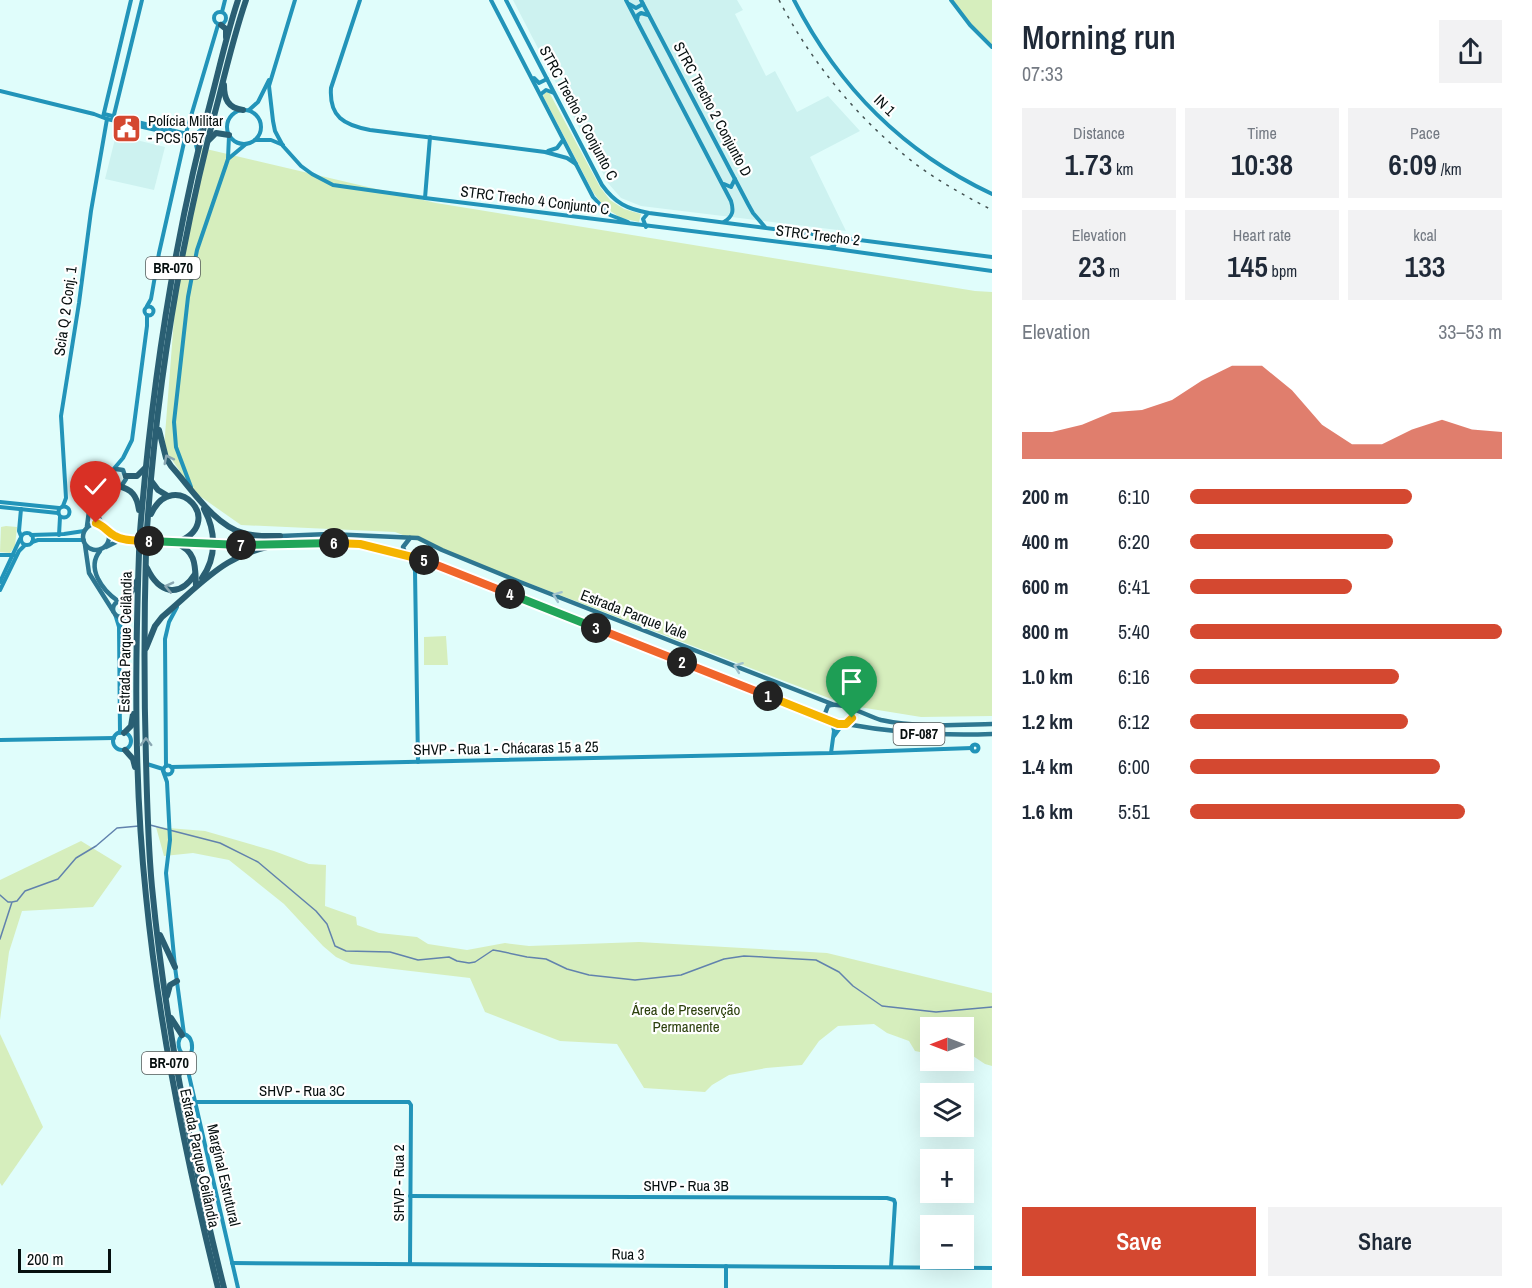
<!DOCTYPE html>
<meta charset="utf-8">
<style>
:root{--surface:#fff;--page:#f2f2f3;--text:#1f2937;--muted:#747a83;--accent:#d44830}
body{margin:0;font-family:"Archivo Narrow",sans-serif;background:var(--page);color:var(--text);height:100vh;display:flex;flex-direction:column;font-size:22px;white-space:nowrap}
*{box-sizing:border-box;margin:0}
p{font-size:20px;color:var(--muted)}
.icon{flex:none;width:33px;height:33px;fill:none;stroke:currentColor;stroke-width:2;stroke-linecap:round;stroke-linejoin:round}
.map{position:relative;flex:1;overflow:hidden}
.side{display:flex;flex-direction:column;background:var(--surface);width:540px}
.side>*{flex:none}
.needle{width:39px;rotate:270deg}
.tools{position:absolute;left:920px;top:1017px;display:grid;gap:12px}
.tools a{display:grid;place-items:center;width:54px;height:54px;border-radius:0px;background:var(--surface);box-shadow:0 6px 24px #0002;font-size:30px}
.scale{position:absolute;left:18px;bottom:15px;width:93px;box-sizing:border-box;padding-left:6px;border:3px solid #060f0f;border-top:0;font-size:16px;line-height:21px;white-space:nowrap;color:#060f0f;-webkit-text-stroke:4px #fff;paint-order:stroke}
.pin{position:absolute;display:grid;place-items:center;width:51px;height:51px;color:#fff;margin:-62px -26px;border-radius:50% 50% 50% 0;rotate:-45deg;box-shadow:0 0 6px #0007}
.pin .icon{rotate:45deg}
.km{position:absolute;width:30px;height:30px;margin:-15px;border-radius:50%;background:#222;color:#fff;font-size:16px;line-height:30px;text-align:center}
.round{display:grid;place-items:center;flex:none;width:63px;height:63px;border-radius:0px;background:var(--page)}
.head{display:flex;align-items:center;justify-content:space-between;height:102px;padding:0 30px}
h1{font-size:33px;font-weight:600;line-height:45px}
.metrics{display:grid;grid-template-columns:repeat(3,1fr);gap:9px;height:102px;padding:6px 30px}
.metrics div{display:grid;align-content:center;border-radius:0px;background:var(--page);text-align:center}
.metrics b{font-size:30px;font-weight:600}
.metrics small{font-size:16px;font-weight:400}
.metrics p{font-size:16px}
.chart{height:168px;padding:12px 30px}
.chart p{display:flex;justify-content:space-between}
.chart svg{width:100%;height:108px;margin-top:6px;fill:var(--accent);opacity:.7}
.primary-button{display:flex;gap:12px;margin-top:auto;padding:12px 30px}
.primary-button a{flex:1;height:69px;border-radius:0px;background:var(--accent);color:#fff;font-size:24px;font-weight:600;line-height:69px;text-align:center}
.primary-button a+a{background:var(--page);color:var(--text)}
ul{padding:0 30px;list-style:none;font-size:20px}
li{display:grid;grid-template-columns:96px 72px 1fr;align-items:center;height:45px}
li i{height:15px;border-radius:8px;background:var(--accent)}
main{display:flex;flex:1;min-height:0}
.map>svg:first-child{display:block}
</style>
<main>
<div class="map">
<svg width="992" height="1288" viewBox="0 0 992 1288">
<rect width="100%" height="100%" fill="#e0fdfb"/>
<g fill="#cdf2f0">
<path d="M513,0H737L743,10L735,14L766,76L775,71L797,112L828,96L860,131L810,157L846,231L641,206L621,198L608,183Z"/>
<path d="M116,135L165,147L154,190L105,179Z"/>
</g>
<g fill="#d6eebd">
<path d="M951,0H992V47L970,25Z"/>
<path d="M546,91L549,92L600,187L610,200L624,209L641,214L639,222L621,218L604,207L593,192L543,96Z"/>
<path d="M202,148L436,203L975,291L992,292V716L921,717L847,705L395,532L241,525L194,492L164,448L176,293Z"/>
<path d="M6,526L17,527L15,546L10,553L0,552L1,527Z"/>
<path d="M446,636L448,665H424V637Z"/>
<path d="M156,827L205,831L274,851L309,864L326,865L325,906L356,917L357,925L379,933L417,937L428,944L467,950L505,943L529,946L639,942L827,953L992,993V1066L985,1064L970,1054L963,1056V1028H930V1054L915,1051L909,1041L887,1033L874,1024L838,1026L819,1041L802,1065L766,1068L729,1075L712,1085L705,1092L644,1088L617,1044L560,1041L485,1012L470,978L351,964L336,957L323,946L284,904L229,860L193,853L164,856Z"/>
<path d="M81,841L122,866L93,907L22,911L9,952L0,1020V880Z"/>
<path d="M0,1034L43,1127L2,1186L0,1183Z"/>
</g>
<g fill="none" stroke-linecap="round" stroke-linejoin="round">
<g stroke="#6182ad" stroke-width="1.5">
<path d="M150,825L220,843L258,862L316,911L327,924L335,946L346,951L390,952L418,960L449,957L457,961L469,963L475,962L493,950L499,951L527,957L546,959L567,969L589,975L635,980L681,975L724,959L744,956L816,960L839,972L853,986L882,1006L936,1012L992,1007"/>
<path d="M0,895L8,902H11"/>
<path d="M0,939L12,902L17,901L25,891L58,879L76,858L96,846L117,828L139,826"/>
</g>
<g stroke="#2294b9" stroke-width="4">
<path d="M295,0L269,86L273,121L275,131L283,146L301,166L312,174L333,185L425,198L829,248L992,271"/>
<path d="M360,0L331,88C329,117 344,125 370,130L545,152L567,158L576,164"/>
<path d="M491,0L593,197L610,215L628,222"/>
<path d="M506,0L602,185C615,203 627,209 649,213L992,257"/>
<path d="M626,0L731,201C734,211 733,216 724,222"/>
<path d="M641,0L748,204L753,213L765,227"/>
<path d="M794,0C839,88 903,152 992,194"/>
<path d="M951,0L970,25L992,47"/>
<path d="M629,4L636,8L643,4"/>
<circle cx="220" cy="18" r="6"/>
<path d="M222,12L225,0"/>
<path d="M637,20L638,15L641,13L648,15"/>
<path d="M534,78L539,83L547,79"/>
<path d="M0,91L94,114L107,119L183,136L184,133L188,135L186,138L183,136"/>
<path d="M541,94L546,90L554,93"/>
<path d="M249,110L258,102L269,80"/>
<circle cx="244" cy="127" r="17"/>
<path d="M104,114L183,133"/>
<path d="M103,117L131,0"/>
<path d="M113,119L142,0"/>
<path d="M186,133L218,25"/>
<path d="M188,135L196,134L202,129"/>
<path d="M187,137L195,141L197,149"/>
<path d="M255,140H271L283,145"/>
<path d="M548,151L557,148L563,140"/>
<path d="M228,158L229,136"/>
<path d="M724,184L731,187L735,179"/>
<path d="M425,198L430,137"/>
<path d="M646,227L643,219L648,213"/>
<path d="M829,248L834,246L835,243L832,236"/>
<path d="M147,306L151,299L159,253L185,138"/>
<circle cx="149" cy="311" r="4.5"/>
<path d="M112,471L123,458L132,440L147,326V315"/>
<path d="M191,487L176,447L174,422L188,297L197,250L226,165L228,159L246,144"/>
<path d="M0,502L59,508"/>
<path d="M63,506L66,498L61,416L79,303L91,211L107,119"/>
<circle cx="64" cy="512" r="5.5"/>
<path d="M0,507L58,513"/>
<circle cx="27" cy="539" r="6"/>
<path d="M31,535L64,534L84,531"/>
<path d="M59,535L60,517"/>
<path d="M21,536L19,531L21,509"/>
<path d="M32,542L38,540H84"/>
<path d="M0,555H14"/>
<path d="M410,558L415,571L418,762"/>
<path d="M0,582L20,539"/>
<path d="M0,590L19,551L25,545"/>
<path d="M115,614L119,627L120,733"/>
<path d="M120,626L126,615"/>
<circle cx="122" cy="741" r="9"/>
<path d="M834,736L842,725"/>
<path d="M0,740L114,738"/>
<circle cx="975" cy="748" r="3.5"/>
<path d="M831,753L972,748"/>
<path d="M147,764L163,769"/>
<circle cx="168" cy="770" r="4.5"/>
<path d="M166,766L165,639L169,622L177,607"/>
<path d="M171,767L831,753L834,731L832,722"/>
<path d="M163,771L167,782L170,840L166,873L175,967L184,1034"/>
<path d="M184,1034C193,1037 193,1047 191,1054L187,1057C178,1053 175,1040 184,1034Z"/>
<path d="M185,1058L238,1288"/>
<path d="M195,1102H409L411,1105L410,1264"/>
<path d="M410,1196L887,1198L894,1200L895,1203L891,1267"/>
<path d="M232,1263L992,1268"/>
<path d="M726,1266V1288"/>
</g>
<g stroke="#2e7791" stroke-width="4.5">
<circle cx="96" cy="537" r="13"/>
<path d="M87,526L90,504L111,471L116,469L123,470L126,479L122,485H115L110,481V474"/>
<path d="M104,526C91,510 98,494 115,485"/>
<path d="M107,530L122,539L232,545L273,544"/>
<path d="M256,543L280,536L329,534L418,538L442,550L520,582L832,704"/>
<path d="M284,543L360,544L430,562L825,718"/>
<path d="M85,545L89,573L113,611"/>
<path d="M106,547L122,539"/>
<path d="M100,551C86,568 102,590 118,601"/>
<path d="M406,556L403,547L410,538"/>
<path d="M425,560L431,554L430,545"/>
<circle cx="121" cy="609" r="8"/>
<path d="M850,709L852,719L844,725L830,721L824,716L828,706C840,700 867,716 881,720C917,728 955,725 992,724"/>
<path d="M846,724C895,733 943,736 992,734"/>
</g>
<g stroke="#2a5f73" stroke-width="6">
<path d="M221,25L226,29V37"/>
<path d="M224,85C224,99 228,108 243,110"/>
<path d="M209,140L216,133L229,135"/>
<path d="M159,430L166,458L171,466C191,488 214,525 243,533C255,537 268,536 280,536"/>
<path d="M126,476H137L145,468"/>
<path d="M152,482L158,490L168,496"/>
<path d="M118,486C132,489 137,496 139,510"/>
<path d="M151,514C174,465 230,524 175,543"/>
<path d="M147,529C157,383 181,238 219,97C227,65 235,32 246,0"/>
<path d="M140,532C152,383 174,236 213,92C221,61 228,30 238,0"/>
<path d="M176,543C197,552 195,566 196,586"/>
<path d="M146,551C144,621 144,690 146,760C147,802 148,845 152,887C165,1023 191,1156 224,1288"/>
<path d="M139,553C135,667 134,782 146,896C159,1029 186,1159 218,1288"/>
<path d="M147,568C159,593 179,599 195,574"/>
<path d="M202,578C217,557 216,531 204,509"/>
<path d="M126,602L137,581"/>
<path d="M146,648L155,626L162,617C207,579 224,553 286,543"/>
<path d="M124,733L131,726L133,714"/>
<path d="M125,750L133,759L135,767"/>
<path d="M160,935L175,967"/>
<path d="M167,996L170,985L177,981"/>
<path d="M171,1018L182,1035"/>
<path d="M179,1074L184,1056"/>
</g>
<path stroke="#445252" stroke-width="1.5" stroke-dasharray="3 6" stroke-linecap="butt" d="M779,0C811,62 858,119 913,162C938,181 965,196 992,210"/>
<g stroke="#2a5f73" stroke-width="6">
<path d="M146,551L147,529"/>
<path d="M139,553L140,532"/>
</g>
</g>
<defs><path id="oneway-chevron" d="M-2-3.5L2.5 0L-2 3.5" fill="none" stroke-width="1.6" stroke-linecap="round" stroke-linejoin="round" transform="scale(1.5)"/></defs>
<g stroke="#8aa7b2">
<use href="#oneway-chevron" transform="translate(168 459) rotate(-117)"/>
<use href="#oneway-chevron" transform="translate(169 587) rotate(-167)"/>
<use href="#oneway-chevron" transform="translate(146 742) rotate(-91)"/>
</g>
<g stroke="#a1c2ce">
<use href="#oneway-chevron" transform="translate(557 596) rotate(-159)"/>
<use href="#oneway-chevron" transform="translate(738 667) rotate(-159)"/>
</g>
<g fill="none" stroke-linecap="round" stroke-linejoin="round">
<defs>
<path id="split-1" d="M768,696L838,724H846L852,718"/>
<path id="split-2" d="M682,662L768,696"/>
<path id="split-3" d="M596,628L682,662"/>
<path id="split-4" d="M510,594L596,628"/>
<path id="split-5" d="M424,560L510,594"/>
<path id="split-6" d="M334,543L360,544L424,560"/>
<path id="split-7" d="M241,545L334,543"/>
<path id="split-8" d="M149,541L241,545"/>
<path id="split-9" d="M96,523C105,526 107,532 115,536C125,542 138,540 149,541"/>
</defs>
<use href="#split-1" stroke="#fff" stroke-width="12"/>
<use href="#split-2" stroke="#fff" stroke-width="12"/>
<use href="#split-3" stroke="#fff" stroke-width="12"/>
<use href="#split-4" stroke="#fff" stroke-width="12"/>
<use href="#split-5" stroke="#fff" stroke-width="12"/>
<use href="#split-6" stroke="#fff" stroke-width="12"/>
<use href="#split-7" stroke="#fff" stroke-width="12"/>
<use href="#split-8" stroke="#fff" stroke-width="12"/>
<use href="#split-9" stroke="#fff" stroke-width="12"/>
<use href="#split-1" stroke="#f5b400" stroke-width="8"/>
<use href="#split-2" stroke="#f0652b" stroke-width="8"/>
<use href="#split-3" stroke="#f0652b" stroke-width="8"/>
<use href="#split-4" stroke="#22a559" stroke-width="8"/>
<use href="#split-5" stroke="#f0652b" stroke-width="8"/>
<use href="#split-6" stroke="#f5b400" stroke-width="8"/>
<use href="#split-7" stroke="#22a559" stroke-width="8"/>
<use href="#split-8" stroke="#22a559" stroke-width="8"/>
<use href="#split-9" stroke="#f5b400" stroke-width="8"/>
</g>
<defs>
<symbol id="civic-square" viewBox="-11 -11 22 22"><rect x="-9" y="-9" width="18" height="18" rx="4" fill="#d44830" stroke="#fff"/><path d="M-.6-6.5H3V-4.5H.6V-3L4-1V1h2V6H-6V1h2V-1L-.6-3ZM-1.2 2.5V6h2.4V2.5Z" fill="#fff"/></symbol>
</defs>
<g fill-rule="evenodd">
<use href="#civic-square" x="110" y="112" width="33" height="33"/>
</g>
<g text-anchor="middle" dominant-baseline="central" stroke-width="4.5" stroke-linejoin="round" paint-order="stroke">
<g fill="#fff" stroke="#515757" stroke-width="1.5">
<rect x="146" y="257" width="54" height="22" rx="4.5"/>
<rect x="893.5" y="723" width="51" height="22" rx="4.5"/>
<rect x="142" y="1052" width="54" height="22" rx="4.5"/>
</g>
<g font-size="14" font-weight="bold" fill="#060f0f">
<text x="173" y="268">BR-070</text>
<text x="919" y="734">DF-087</text>
<text x="169" y="1063">BR-070</text>
</g>
<g font-size="15" fill="#060f0f" stroke="#fff">
<text transform="translate(885 105) rotate(44)">IN 1</text>
<text transform="translate(713 109) rotate(62)">STRC Trecho 2 Conjunto D</text>
<text transform="translate(579 113) rotate(62)">STRC Trecho 3 Conjunto C</text>
<text transform="translate(535 200) rotate(7)">STRC Trecho 4 Conjunto C</text>
<text transform="translate(818 235) rotate(7)">STRC Trecho 2</text>
<text transform="translate(65 311) rotate(-82)">Scia Q 2 Conj. 1</text>
<text transform="translate(634 614) rotate(21)">Estrada Parque Vale</text>
<text transform="translate(125 642) rotate(-89)">Estrada Parque Ceilândia</text>
<text transform="translate(506 748) rotate(-1)">SHVP - Rua 1 - Chácaras 15 a 25</text>
<text x="302" y="1090">SHVP - Rua 3C</text>
<text transform="translate(200 1158) rotate(78)">Estrada Parque Ceilândia</text>
<text transform="translate(224 1175) rotate(77)">Marginal Estrutural</text>
<text transform="translate(398 1183) rotate(-90)">SHVP - Rua 2</text>
<text x="686" y="1185">SHVP - Rua 3B</text>
<text transform="translate(628 1254) rotate(1)">Rua 3</text>
</g>
<g font-size="15" fill="#060f0f" stroke="#fff" text-anchor="start">
<text x="148" y="120">Polícia Militar<tspan x="148" dy="17">- PCS 057</tspan></text>
</g>
<g font-size="15" fill="#2c400d" stroke="#fff">
<text x="686" y="1009">Área de Preservção<tspan x="686" dy="17">Permanente</tspan></text>
</g>
</g>
</svg>
<div class="tools">
<a><svg class="needle" viewBox="-14 -14 28 28"><path d="M0-13l5 13h-10z" fill="#e53935"/><path d="M0 13l5-13h-10z" fill="#747a83"/></svg></a>
<a><svg class="icon" aria-label="layers" viewBox="0 0 24 24"><path d="M12 4l9 5-9 5-9-5zM3 14l9 5 9-5"/></svg></a>
<a>+</a>
<a>−</a>
</div>
<div class="scale">200 m</div>
<div class="pin" style="left:852px;top:718px;background:#1e9e55"><svg class="icon" aria-label="arrive" viewBox="0 0 24 24"><path d="M6 21V4h12l-3 4 3 4H6"/></svg></div>
<div class="pin" style="left:96px;top:523px;background:#d93025"><svg class="icon" aria-label="check" viewBox="0 0 24 24"><path d="M5 12l5 5 9-10"/></svg></div>
<b class="km" style="left:768px;top:696px">1</b>
<b class="km" style="left:682px;top:662px">2</b>
<b class="km" style="left:596px;top:628px">3</b>
<b class="km" style="left:510px;top:594px">4</b>
<b class="km" style="left:424px;top:560px">5</b>
<b class="km" style="left:334px;top:543px">6</b>
<b class="km" style="left:241px;top:545px">7</b>
<b class="km" style="left:149px;top:541px">8</b>
</div>
<section class="side">
<div class="head"><div><h1>Morning run</h1><p>07:33</p></div><a class="round"><svg class="icon" aria-label="share" viewBox="0 0 24 24"><path d="M12 15V3M7 8l5-5 5 5M5 13v7h14v-7"/></svg></a></div>
<div class="metrics">
<div><p>Distance</p><b>1.73<small> km</small></b></div>
<div><p>Time</p><b>10:38</b></div>
<div><p>Pace</p><b>6:09<small> /km</small></b></div>
</div>
<div class="metrics">
<div><p>Elevation</p><b>23<small> m</small></b></div>
<div><p>Heart rate</p><b>145<small> bpm</small></b></div>
<div><p>kcal</p><b>133</b></div>
</div>
<div class="chart"><p><span>Elevation</span>33–53 m</p>
<svg viewBox="0 0 160 44" preserveAspectRatio="none"><path d="M0 44V33L10 33L20 30L30 25L40 24L50 20L60 12L70 6L80 6L90 16L100 30L110 38L120 38L130 32L140 28L150 32L160 33V44z"/></svg>
</div>
<ul>
<li><b>200 m</b>6:10<i style="width:71%"></i></li>
<li><b>400 m</b>6:20<i style="width:65%"></i></li>
<li><b>600 m</b>6:41<i style="width:52%"></i></li>
<li><b>800 m</b>5:40<i style="width:100%"></i></li>
<li><b>1.0 km</b>6:16<i style="width:67%"></i></li>
<li><b>1.2 km</b>6:12<i style="width:70%"></i></li>
<li><b>1.4 km</b>6:00<i style="width:80%"></i></li>
<li><b>1.6 km</b>5:51<i style="width:88%"></i></li>
</ul>
<div class="primary-button"><a>Save</a><a>Share</a></div>
</section>
</main>
